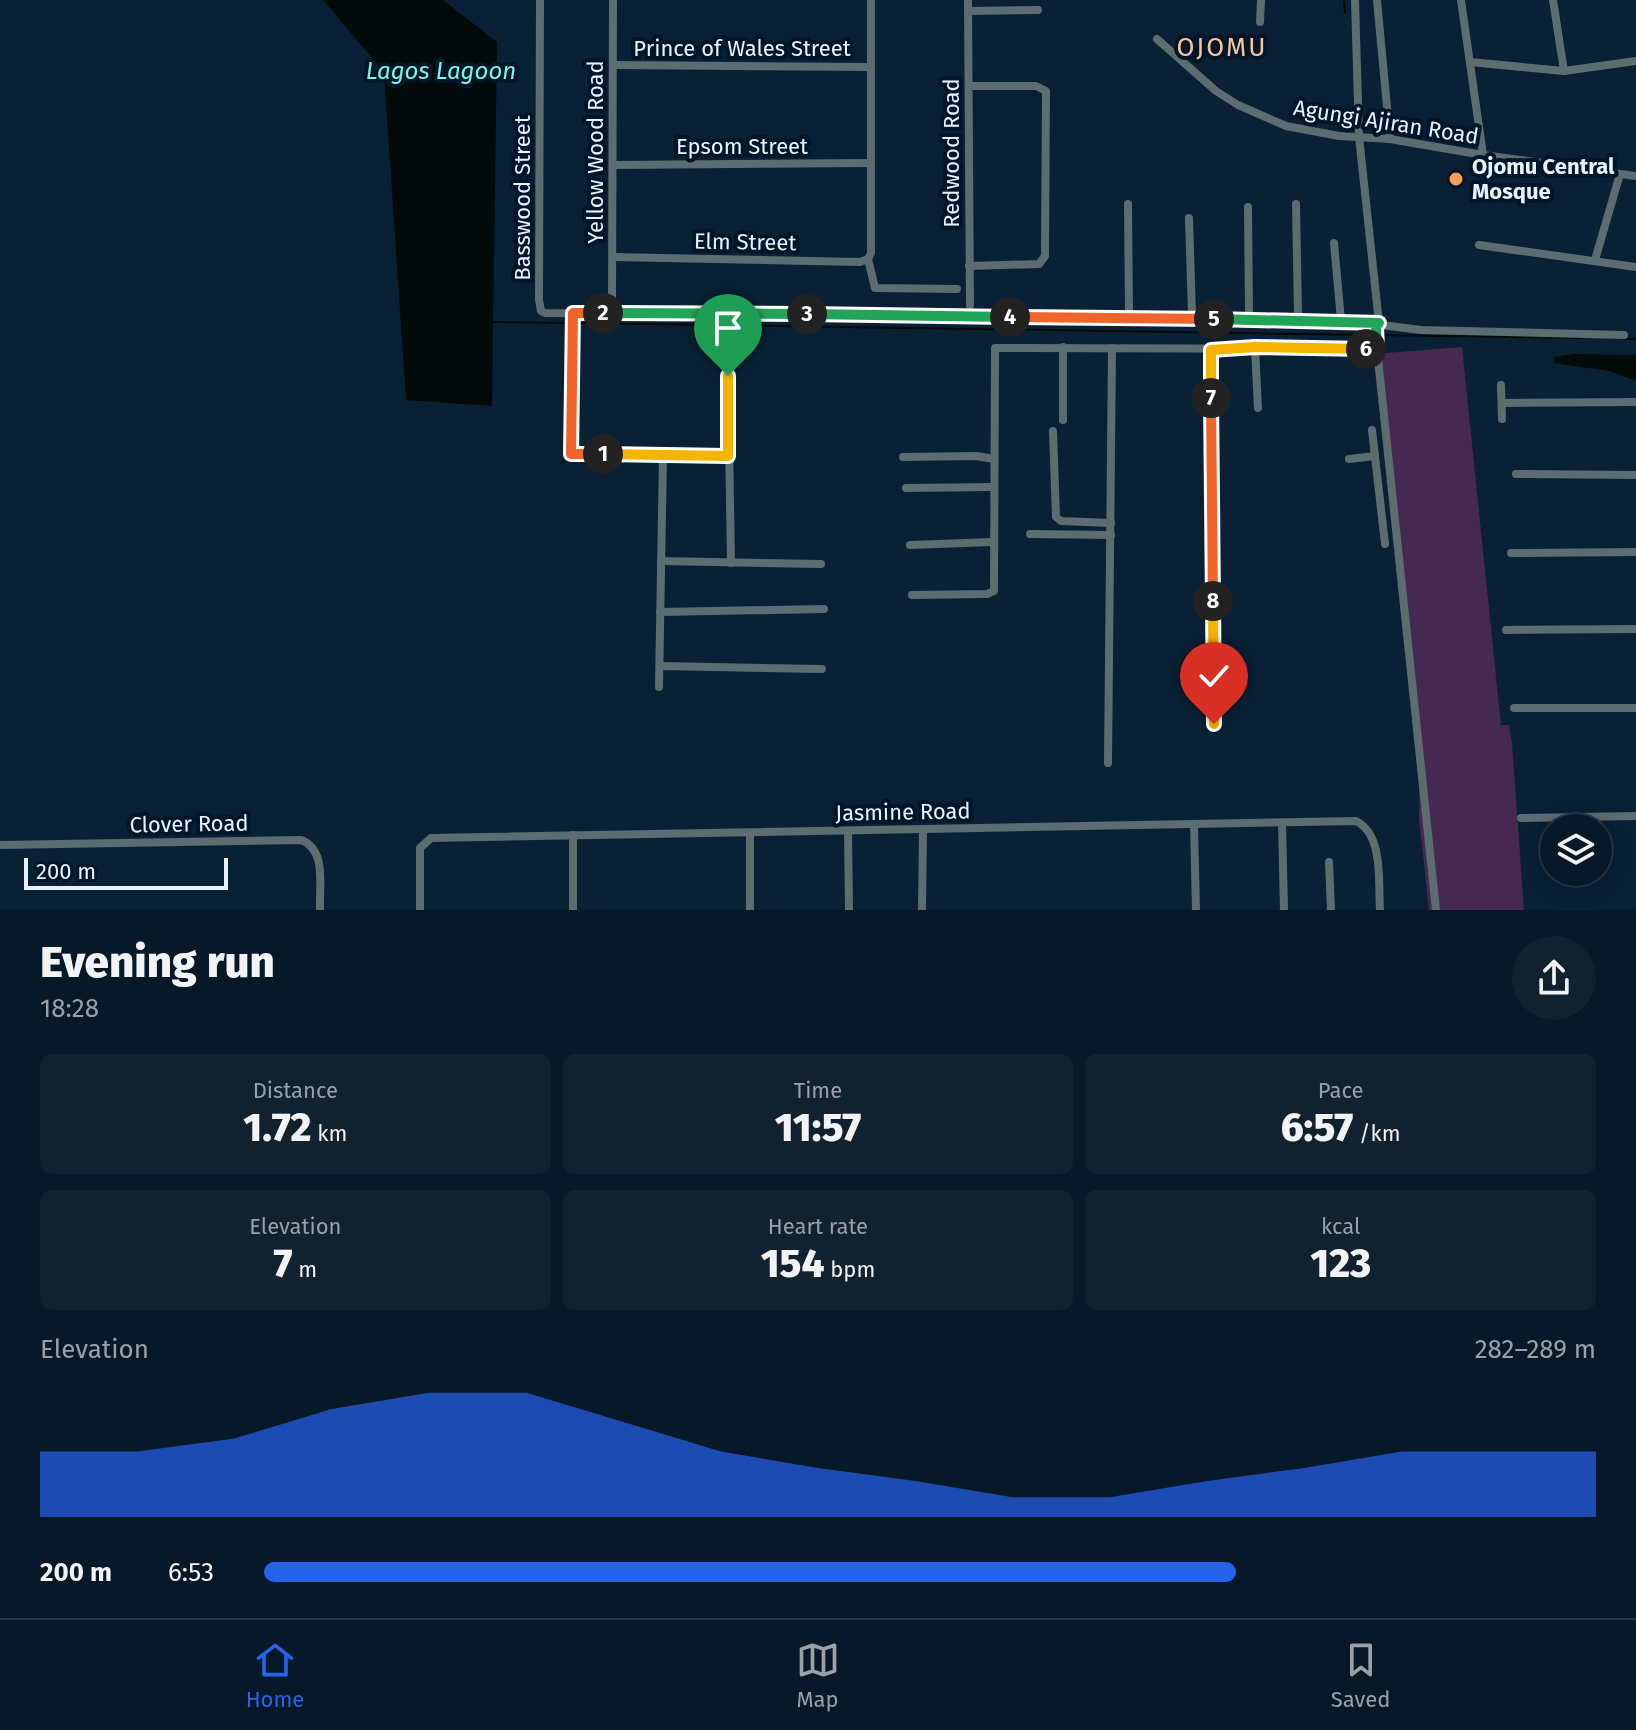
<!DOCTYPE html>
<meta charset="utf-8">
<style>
:root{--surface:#071828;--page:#102130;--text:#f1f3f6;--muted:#98a0a8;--line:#283745;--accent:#2563eb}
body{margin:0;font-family:"Fira Sans",sans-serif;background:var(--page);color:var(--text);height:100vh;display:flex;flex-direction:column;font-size:30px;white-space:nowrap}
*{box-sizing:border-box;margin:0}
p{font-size:26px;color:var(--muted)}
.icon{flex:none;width:44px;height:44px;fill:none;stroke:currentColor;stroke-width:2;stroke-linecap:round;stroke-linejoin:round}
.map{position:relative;height:910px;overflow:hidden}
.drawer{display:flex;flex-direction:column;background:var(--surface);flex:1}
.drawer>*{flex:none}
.fabs{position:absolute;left:1540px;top:814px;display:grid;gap:16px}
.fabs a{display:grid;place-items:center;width:72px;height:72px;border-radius:50%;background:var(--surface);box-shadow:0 4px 20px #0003,0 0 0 2px var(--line);font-size:40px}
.scale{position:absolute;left:24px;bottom:20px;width:204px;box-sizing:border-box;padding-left:8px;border:4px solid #e8f3ff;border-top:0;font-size:22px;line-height:28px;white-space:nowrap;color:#e8f3ff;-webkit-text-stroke:6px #02162a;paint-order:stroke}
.pin{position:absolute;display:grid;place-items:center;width:68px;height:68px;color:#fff;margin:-82px -34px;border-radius:50% 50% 50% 0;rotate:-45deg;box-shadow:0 0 8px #0007}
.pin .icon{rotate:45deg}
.km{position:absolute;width:40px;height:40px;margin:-20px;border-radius:50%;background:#222;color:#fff;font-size:22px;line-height:40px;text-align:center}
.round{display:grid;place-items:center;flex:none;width:84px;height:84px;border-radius:42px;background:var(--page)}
.summary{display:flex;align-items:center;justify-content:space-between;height:136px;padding:0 40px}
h1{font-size:44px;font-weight:800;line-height:60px}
.figures{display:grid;grid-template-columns:repeat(3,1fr);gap:12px;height:136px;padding:8px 40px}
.figures div{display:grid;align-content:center;border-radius:12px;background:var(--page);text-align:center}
.figures b{font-size:40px;font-weight:800}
.figures small{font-size:22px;font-weight:400}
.figures p{font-size:22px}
.chart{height:224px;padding:16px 40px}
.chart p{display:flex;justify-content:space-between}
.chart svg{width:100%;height:144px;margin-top:8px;fill:var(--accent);opacity:.7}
ul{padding:0 40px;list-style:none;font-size:26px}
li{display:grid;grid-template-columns:128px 96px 1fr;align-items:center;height:60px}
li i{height:20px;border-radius:10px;background:var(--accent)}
.tabs{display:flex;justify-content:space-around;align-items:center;height:112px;border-top:2px solid var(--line);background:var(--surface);font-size:22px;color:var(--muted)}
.tabs a{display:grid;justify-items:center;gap:4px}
.tabs .selected{color:var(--accent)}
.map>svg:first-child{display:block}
</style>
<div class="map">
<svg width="1636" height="910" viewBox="0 0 1636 910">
<rect width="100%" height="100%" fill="#092035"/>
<path fill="#452951" d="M1462,347L1501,725H1509L1512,743L1524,910H1429L1419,818L1420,763L1373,354Z"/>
<g fill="#020b09">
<path d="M323,0H443L497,42L492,406L406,400L384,72Z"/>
<path d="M1575,354L1636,355V381L1609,371L1554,363V357Z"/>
</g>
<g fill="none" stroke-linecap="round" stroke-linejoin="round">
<g stroke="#020b09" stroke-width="2">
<path d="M1344,0L1345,13"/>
<path d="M493,322L571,323"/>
<path d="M577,323L1375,335"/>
<path d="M1381,335L1583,338"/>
<path d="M1625,339H1636"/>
</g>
<g stroke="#5b6d71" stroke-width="8">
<path d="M540,0L539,300L541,311L545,313L1341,320L1421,330L1624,335"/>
<path d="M968,0L970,305"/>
<path d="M1355,0L1359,137L1379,323L1376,326L1377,349L1436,910"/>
<path d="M1377,0L1390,139"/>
<path d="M1461,0L1483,155"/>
<path d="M1553,0L1564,71"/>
<path d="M968,11L1038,10"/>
<path d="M1260,22L1261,0"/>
<path d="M1157,39L1216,91L1238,105L1286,126L1339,136L1390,139L1483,155L1636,176"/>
<path d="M1470,62L1564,71L1636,61"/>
<path d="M613,65L871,67"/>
<path d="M969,86H1036L1046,91L1045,256L1039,264L969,266"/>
<path d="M613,165L871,163"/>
<path d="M1128,204L1129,313L1134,318"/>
<path d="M1296,204L1298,315L1303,320"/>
<path d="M1248,207L1249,314L1254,320"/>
<path d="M1189,218L1192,314L1197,319"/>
<path d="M1334,243L1341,320"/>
<path d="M1479,245L1636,267"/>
<path d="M613,257L860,262L868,259L871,253V0"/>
<path d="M868,259L875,288L957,289"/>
<path d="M1595,260L1620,174"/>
<path d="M612,304L613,0"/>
<path d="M573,313L571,454L728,456"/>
<path d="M1255,347L1258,408"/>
<path d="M1211,350L1214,724"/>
<path d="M728,376L731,563"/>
<path d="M1501,385L1502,419"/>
<path d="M1502,403L1636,402"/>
<path d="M1063,420V347"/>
<path d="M1372,430L1385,544"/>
<path d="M1053,431L1056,517L1061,521L1111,523"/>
<path d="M903,457L976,456L994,459"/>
<path d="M1349,459L1375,456"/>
<path d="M1516,474L1636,475"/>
<path d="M906,488L993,487"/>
<path d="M1030,534L1111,535"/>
<path d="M910,545L992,542"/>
<path d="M1511,553L1636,552"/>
<path d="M661,561L821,564"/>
<path d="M912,595L987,594L994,591L995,348L1377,349"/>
<path d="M660,612L824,609"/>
<path d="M1506,630L1636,629"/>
<path d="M660,666L822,669"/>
<path d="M659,687L663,455"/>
<path d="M1514,708H1636"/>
<path d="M1108,763L1112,348"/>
<path d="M1521,818L1636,816"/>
<path d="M1282,823L1284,910"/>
<path d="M1194,825L1196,910"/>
<path d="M848,831L849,910"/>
<path d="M750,833V910"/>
<path d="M0,845L301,840C327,849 319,887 320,910"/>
<path d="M1329,862L1331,910"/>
<path d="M420,910V848L431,838L1356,821C1384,835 1378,882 1380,910"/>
<path d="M573,910V835"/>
<path d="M922,910L923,829"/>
</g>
</g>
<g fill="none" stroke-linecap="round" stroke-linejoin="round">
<defs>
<path id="split-1" d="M603,454L728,456V376"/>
<path id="split-2" d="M603,313H573L571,454H603"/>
<path id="split-3" d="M603,313L807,314"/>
<path id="split-4" d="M807,314L1010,317"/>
<path id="split-5" d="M1010,317L1214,319"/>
<path id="split-6" d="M1214,319L1379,323L1376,326L1377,349H1366"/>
<path id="split-7" d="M1211,398V350L1255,347L1366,349"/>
<path id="split-8" d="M1211,398L1213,601"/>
<path id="split-9" d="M1213,601L1214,724"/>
</defs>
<use href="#split-1" stroke="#fff" stroke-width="16"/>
<use href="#split-2" stroke="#fff" stroke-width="16"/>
<use href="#split-3" stroke="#fff" stroke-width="16"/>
<use href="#split-4" stroke="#fff" stroke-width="16"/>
<use href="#split-5" stroke="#fff" stroke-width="16"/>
<use href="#split-6" stroke="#fff" stroke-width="16"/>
<use href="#split-7" stroke="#fff" stroke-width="16"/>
<use href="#split-8" stroke="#fff" stroke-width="16"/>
<use href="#split-9" stroke="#fff" stroke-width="16"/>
<use href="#split-1" stroke="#f5b400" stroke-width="10"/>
<use href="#split-2" stroke="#f0652b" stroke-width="10"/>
<use href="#split-3" stroke="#22a559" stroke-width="10"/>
<use href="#split-4" stroke="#22a559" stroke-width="10"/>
<use href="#split-5" stroke="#f0652b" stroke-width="10"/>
<use href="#split-6" stroke="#22a559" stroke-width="10"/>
<use href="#split-7" stroke="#f5b400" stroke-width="10"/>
<use href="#split-8" stroke="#f0652b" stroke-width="10"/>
<use href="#split-9" stroke="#f5b400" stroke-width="10"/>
</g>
<circle fill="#fc9d54" stroke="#02162a" stroke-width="3" cx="1456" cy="179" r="8"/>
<g text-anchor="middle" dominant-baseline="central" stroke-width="8" stroke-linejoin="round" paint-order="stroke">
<g font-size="22" fill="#e8f3ff" stroke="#02162a">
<text x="742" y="48">Prince of Wales Street</text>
<text transform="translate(1386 122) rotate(9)">Agungi Ajiran Road</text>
<text x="742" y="146">Epsom Street</text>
<text transform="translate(595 152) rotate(-90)">Yellow Wood Road</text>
<text transform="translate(951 153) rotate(-90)">Redwood Road</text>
<text transform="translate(522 198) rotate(-90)">Basswood Street</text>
<text transform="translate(745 242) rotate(1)">Elm Street</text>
<text transform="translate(903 812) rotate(-1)">Jasmine Road</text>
<text transform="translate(189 824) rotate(-1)">Clover Road</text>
</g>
<g font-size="22" font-weight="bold" fill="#e8f3ff" stroke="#02162a" text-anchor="start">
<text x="1472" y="166">Ojomu Central<tspan x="1472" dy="25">Mosque</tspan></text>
</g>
<g font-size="24" font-style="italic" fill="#77f8e3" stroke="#02162a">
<text x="441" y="71">Lagos Lagoon</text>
</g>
<g font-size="26" letter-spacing="2" fill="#fac49e" stroke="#02162a">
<text x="1222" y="47">OJOMU</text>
</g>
</g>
</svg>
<div class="fabs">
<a><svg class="icon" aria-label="layers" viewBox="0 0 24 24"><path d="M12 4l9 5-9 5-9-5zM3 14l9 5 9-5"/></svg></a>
</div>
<div class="scale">200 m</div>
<div class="pin" style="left:728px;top:376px;background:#1e9e55"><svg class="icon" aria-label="arrive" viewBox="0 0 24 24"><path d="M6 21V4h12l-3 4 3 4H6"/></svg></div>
<div class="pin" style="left:1214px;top:724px;background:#d93025"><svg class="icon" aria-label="check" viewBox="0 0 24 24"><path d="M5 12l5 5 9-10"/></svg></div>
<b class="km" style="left:603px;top:454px">1</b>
<b class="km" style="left:603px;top:313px">2</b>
<b class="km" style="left:807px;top:314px">3</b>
<b class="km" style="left:1010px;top:317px">4</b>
<b class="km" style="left:1214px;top:319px">5</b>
<b class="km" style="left:1366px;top:349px">6</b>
<b class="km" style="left:1211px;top:398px">7</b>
<b class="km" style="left:1213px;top:601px">8</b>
</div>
<section class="drawer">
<div class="summary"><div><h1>Evening run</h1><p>18:28</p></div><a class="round"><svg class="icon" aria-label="share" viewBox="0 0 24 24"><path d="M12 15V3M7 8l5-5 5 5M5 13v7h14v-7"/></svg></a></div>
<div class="figures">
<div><p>Distance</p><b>1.72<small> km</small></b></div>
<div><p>Time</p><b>11:57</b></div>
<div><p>Pace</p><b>6:57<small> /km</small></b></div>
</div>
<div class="figures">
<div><p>Elevation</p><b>7<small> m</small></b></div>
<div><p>Heart rate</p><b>154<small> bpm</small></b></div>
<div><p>kcal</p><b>123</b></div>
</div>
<div class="chart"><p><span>Elevation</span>282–289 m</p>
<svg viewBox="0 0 160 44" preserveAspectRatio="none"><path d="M0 44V24L10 24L20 20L30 11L40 6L50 6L60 15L70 24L80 29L90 33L100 38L110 38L120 33L130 29L140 24L150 24L160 24V44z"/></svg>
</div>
<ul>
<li><b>200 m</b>6:53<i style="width:73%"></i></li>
</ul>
</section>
<nav class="tabs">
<a class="selected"><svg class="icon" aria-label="home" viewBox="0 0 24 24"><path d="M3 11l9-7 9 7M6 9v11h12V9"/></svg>Home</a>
<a><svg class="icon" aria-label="map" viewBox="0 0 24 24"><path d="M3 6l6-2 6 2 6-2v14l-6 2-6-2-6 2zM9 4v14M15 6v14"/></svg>Map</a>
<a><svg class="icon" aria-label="saved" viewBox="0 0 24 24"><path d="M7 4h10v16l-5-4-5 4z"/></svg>Saved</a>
</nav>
